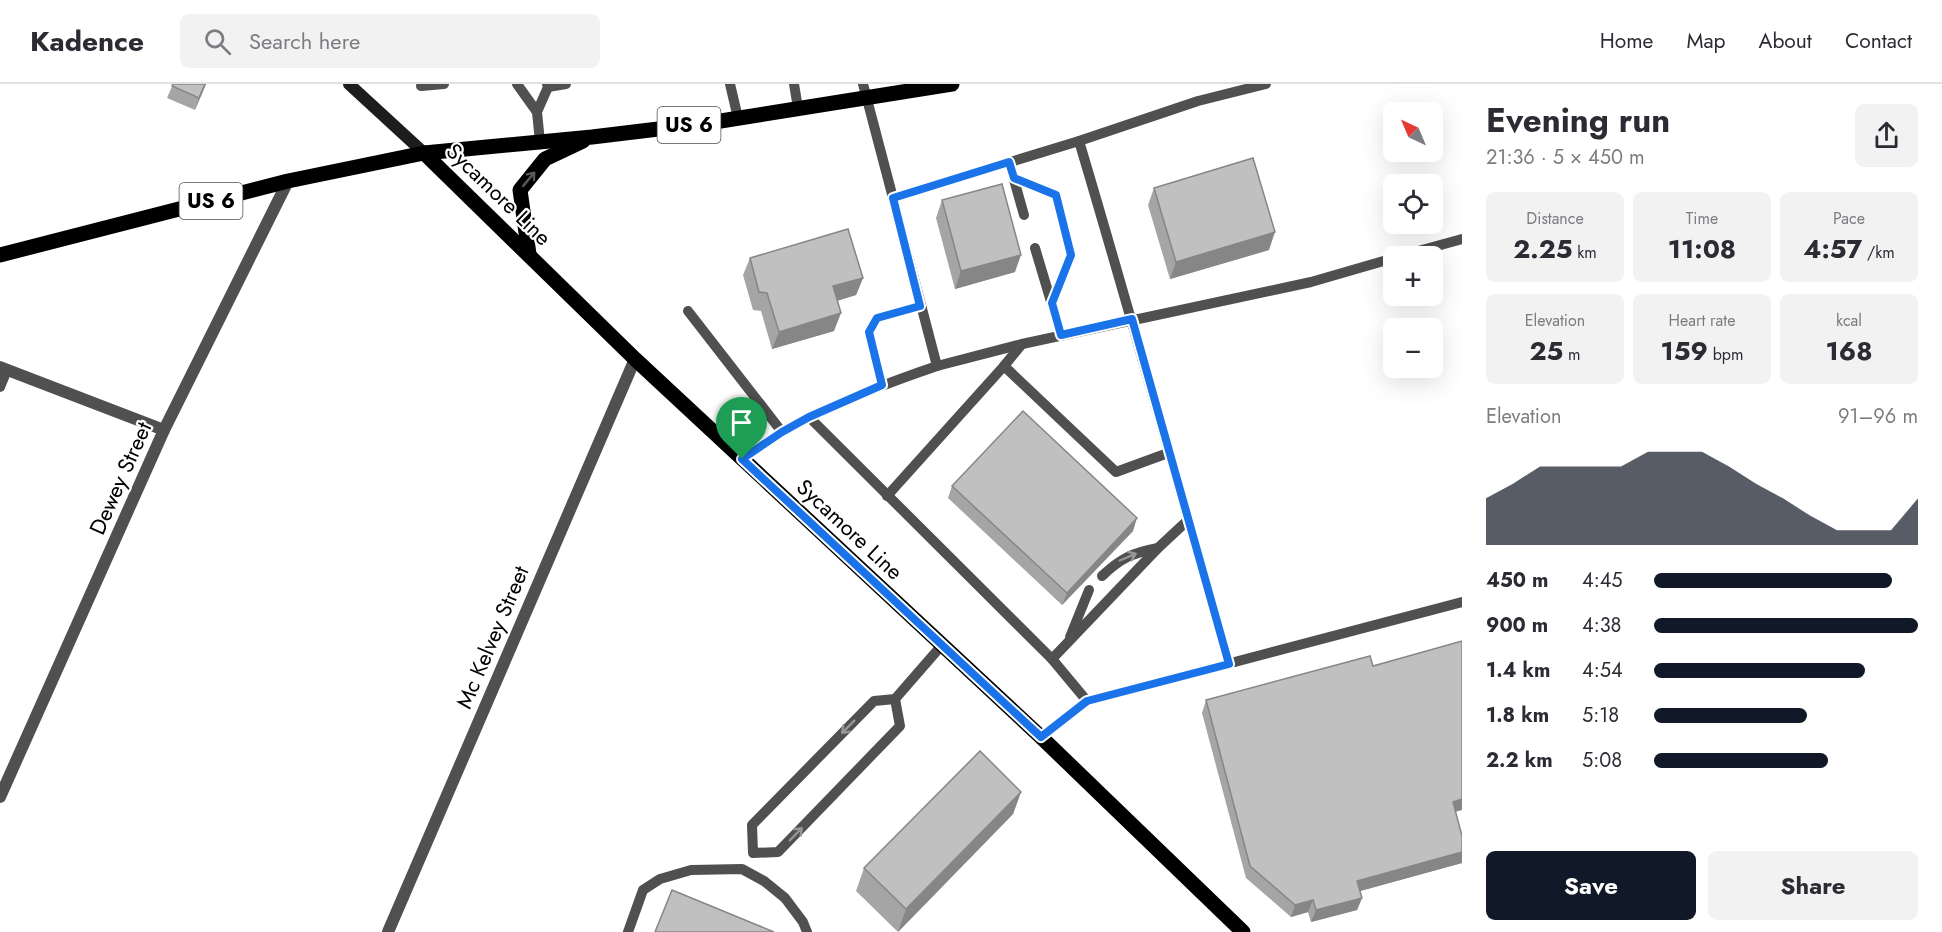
<!DOCTYPE html>
<meta charset="utf-8">
<style>
:root{--surface:#fff;--page:#f2f2f3;--text:#2b2b33;--muted:#7c7c81;--line:#e1e1e2;--accent:#111827}
body{margin:0;font-family:Jost,sans-serif;background:var(--page);color:var(--text);height:100vh;display:flex;flex-direction:column;font-size:22px;white-space:nowrap}
*{box-sizing:border-box;margin:0}
p{font-size:20px;color:var(--muted)}
.icon{flex:none;width:33px;height:33px;fill:none;stroke:currentColor;stroke-width:2;stroke-linecap:round;stroke-linejoin:round}
.map{position:relative;flex:1;overflow:hidden}
.sheet{display:flex;flex-direction:column;background:var(--surface);width:480px}
.sheet>*{flex:none}
.needle{width:39px;rotate:316deg}
.tools{position:absolute;left:1383px;top:18px;display:grid;gap:12px}
.tools a{display:grid;place-items:center;width:60px;height:60px;border-radius:9px;background:var(--surface);box-shadow:0 6px 24px #0002;font-size:30px}
.pin{position:absolute;display:grid;place-items:center;width:51px;height:51px;color:#fff;margin:-62px -26px;border-radius:50% 50% 50% 0;rotate:-45deg;box-shadow:0 0 6px #0007}
.pin .icon{rotate:45deg}
.round{display:grid;place-items:center;flex:none;width:63px;height:63px;border-radius:9px;background:var(--page)}
.overview{display:flex;align-items:center;justify-content:space-between;height:102px;padding:0 24px}
h1{font-size:33px;font-weight:700;line-height:45px}
.metrics{display:grid;grid-template-columns:repeat(3,1fr);gap:9px;height:102px;padding:6px 24px}
.metrics div{display:grid;align-content:center;border-radius:9px;background:var(--page);text-align:center}
.metrics b{font-size:26px;font-weight:700}
.metrics small{font-size:16px;font-weight:400}
.metrics p{font-size:16px}
.chart{height:168px;padding:12px 24px}
.chart p{display:flex;justify-content:space-between}
.chart svg{width:100%;height:108px;margin-top:6px;fill:var(--accent);opacity:.7}
.primary-button{display:flex;gap:12px;margin-top:auto;padding:12px 24px}
.primary-button a{flex:1;height:69px;border-radius:9px;background:var(--accent);color:#fff;font-size:24px;font-weight:700;line-height:69px;text-align:center}
.primary-button a+a{background:var(--page);color:var(--text)}
ul{padding:0 24px;list-style:none;font-size:20px}
li{display:grid;grid-template-columns:96px 72px 1fr;align-items:center;height:45px}
li i{height:15px;border-radius:8px;background:var(--accent)}
header{display:flex;align-items:center;gap:36px;box-sizing:border-box;height:84px;padding:0 30px;background:var(--surface);border-bottom:2px solid var(--line)}
header strong{font-size:28px}
nav{display:flex;gap:33px;margin-inline-start:auto;font-size:21px}
.search{width:420px;height:54px;background:var(--page);display:flex;align-items:center;gap:15px;box-sizing:border-box;padding:0 21px;border-radius:9px;color:var(--muted);font-size:22px}
main{display:flex;flex:1;min-height:0}
.map>svg:first-child{display:block}
</style>
<header>
<strong>Kadence</strong>
<div class="search"><svg class="icon" aria-label="search" viewBox="0 0 24 24"><circle cx="10" cy="10" r="6"/><path d="M15 15l6 6"/></svg>Search here</div>
<nav><a>Home</a><a>Map</a><a>About</a><a>Contact</a></nav>
</header>
<main>
<div class="map">
<svg width="1462" height="848" viewBox="0 0 1462 848">
<rect width="100%" height="100%" fill="#fff"/>
<g fill="none" stroke-linecap="round" stroke-linejoin="round">
<g stroke="#505050" stroke-width="10">
<path d="M517,0L537,28"/>
<path d="M730,0L738,34"/>
<path d="M794,0L798,24"/>
<path d="M863,0L893,114L1079,57L1198,17L1266,0"/>
<path d="M421,2L444,0"/>
<path d="M548,3L566,0"/>
<path d="M1079,57C1131,231 1179,406 1229,580"/>
<path d="M540,58L537,28L548,3L547,0"/>
<path d="M1009,78L1024,131"/>
<path d="M1014,95L1056,111L1071,171L1052,219"/>
<path d="M1035,164L1061,251"/>
<path d="M1400,172L1462,155"/>
<path d="M688,227L782,348"/>
<path d="M937,282L1022,260L1311,198L1394,174"/>
<path d="M1004,282L1116,388L1168,369"/>
<path d="M882,301L869,248L877,234L920,222"/>
<path d="M0,303L7,286"/>
<path d="M809,333L1052,575L1087,617"/>
<path d="M742,375C763,360 785,345 808,334C850,313 893,297 937,282L893,114"/>
<path d="M887,412L1004,282L1022,260"/>
<path d="M1102,492C1121,474 1132,469 1158,464"/>
<path d="M1070,553L1089,506"/>
<path d="M1052,575L1158,464L1187,437"/>
<path d="M895,615L900,642L778,768L753,769L752,741L874,617L895,615L942,561"/>
<path d="M1041,653L1087,617L1462,518"/>
<path d="M628,848L643,806L660,795L691,786L742,785L764,797L785,814L803,838L807,848"/>
</g>
<g stroke="#505050" stroke-width="12">
<path d="M0,283L164,346"/>
<path d="M0,713L164,346L288,97"/>
<path d="M388,848L635,275"/>
</g>
<path stroke="#1d1d1d" stroke-width="12" d="M349,0L424,69"/>
<g stroke="#000" stroke-width="15">
<path d="M424,69L635,275L1041,653L1243,848"/>
<path d="M529,170L520,106L545,75L583,57"/>
<path d="M0,171L288,97L424,69L592,53L708,39L952,0"/>
</g>
</g>
<g fill="#a5a5a5">
<path d="M173,0H206L195,26L167,14Z"/>
<path d="M1154,104L1269,166L1170,195L1148,121Z"/>
<path d="M942,116L1015,188L955,205L936,134Z"/>
<path d="M750,174L863,194L856,211L837,217L834,247L772,265L761,227L753,226L743,191Z"/>
<path d="M952,402L1133,447L1062,521L948,414Z"/>
<path d="M1373,582L1455,728L1462,752V779L1360,807L1362,814L1357,826L1311,838L1308,828L1291,833L1246,794L1202,629L1206,616Z"/>
<path d="M1021,708L1013,730L898,848L856,807L864,784Z"/>
</g>
<g fill="#868686">
<path d="M205,0H206L195,26L199,14Z"/>
<path d="M1275,148L1269,166L1170,195L1176,178Z"/>
<path d="M1021,171L1015,188L955,205L961,187Z"/>
<path d="M863,194L856,211L826,220L833,202Z"/>
<path d="M841,229L834,247L772,265L779,248Z"/>
<path d="M1137,434L1133,447L1062,521L1067,509Z"/>
<path d="M1021,708L1013,730L898,848L906,825Z"/>
<path d="M1462,715V726L1448,730L1453,718Z"/>
<path d="M1462,768V779L1353,809L1357,797Z"/>
<path d="M1362,814L1357,826L1311,838L1316,826Z"/>
<path d="M1313,816L1308,828L1291,833L1295,821Z"/>
</g>
<g fill="#c0c0c0" stroke="#868686" stroke-width="1.5">
<path d="M173,0H205L199,14L172,2Z"/>
<path d="M1253,74L1275,148L1176,178L1154,104Z"/>
<path d="M1002,100L1021,171L961,187L942,116Z"/>
<path d="M848,145L863,194L833,202L841,229L779,248L767,209L759,208L750,174Z"/>
<path d="M1023,327L1137,434L1067,509L952,402Z"/>
<path d="M1462,557V715L1453,718L1462,752V768L1357,797L1362,814L1316,826L1313,816L1295,821L1250,782L1206,616L1370,572L1373,582Z"/>
<path d="M980,667L1021,708L906,825L864,784Z"/>
<path d="M672,806L774,848H655Z"/>
</g>
<defs><path id="oneway-shaft" d="M-6 0H5M1.5-3L5.5 0L1.5 3" fill="none" stroke-width="1.6" stroke-linecap="round" stroke-linejoin="round" transform="scale(1.5)"/></defs>
<use stroke="#595959" href="#oneway-shaft" transform="translate(529 95) rotate(-50)"/>
<g stroke="#969696">
<use href="#oneway-shaft" transform="translate(1128 473) rotate(-23)"/>
<use href="#oneway-shaft" transform="translate(848 643) rotate(135)"/>
<use href="#oneway-shaft" transform="translate(796 750) rotate(-46)"/>
</g>
<g fill="none" stroke-linecap="round" stroke-linejoin="round">
<defs>
<path id="route" d="M1009,78L1014,94L1056,111L1071,171L1052,219L1061,251L1132,235L1229,580L1087,617L1041,653L742,375L782,348L809,333L882,301L869,248L877,234L920,222L893,114Z"/>
</defs>
<use href="#route" stroke="#fff" stroke-width="12"/>
<use href="#route" stroke="#1a73e8" stroke-width="8"/>
</g>
<g text-anchor="middle" dominant-baseline="central" stroke-width="4.5" stroke-linejoin="round" paint-order="stroke">
<g fill="#fff" stroke="#4c4c4c" stroke-width="1.5">
<rect x="657.5" y="23" width="63" height="36" rx="4.5"/>
<rect x="179.5" y="99" width="63" height="36" rx="4.5"/>
</g>
<g font-size="21" font-weight="bold" fill="#000">
<text x="689" y="41">US 6</text>
<text x="211" y="117">US 6</text>
</g>
<g font-size="22" fill="#000" stroke="#fff">
<text transform="translate(499 110) rotate(44)">Sycamore Line</text>
<text transform="translate(120 394) rotate(-66)">Dewey Street</text>
<text transform="translate(850 445) rotate(43)">Sycamore Line</text>
<text transform="translate(492 553) rotate(-67)">Mc Kelvey Street</text>
</g>
</g>
</svg>
<div class="tools">
<a><svg class="needle" viewBox="-14 -14 28 28"><path d="M0-13l5 13h-10z" fill="#e53935"/><path d="M0 13l5-13h-10z" fill="#7c7c81"/></svg></a>
<a><svg class="icon" aria-label="locate" viewBox="0 0 24 24"><circle cx="12" cy="12" r="6"/><path d="M12 2v4M12 18v4M2 12h4M18 12h4"/></svg></a>
<a>+</a>
<a>−</a>
</div>
<div class="pin" style="left:742px;top:375px;background:#1e9e55"><svg class="icon" aria-label="arrive" viewBox="0 0 24 24"><path d="M6 21V4h12l-3 4 3 4H6"/></svg></div>
</div>
<section class="sheet">
<div class="overview"><div><h1>Evening run</h1><p>21:36 · 5 × 450 m</p></div><a class="round"><svg class="icon" aria-label="share" viewBox="0 0 24 24"><path d="M12 15V3M7 8l5-5 5 5M5 13v7h14v-7"/></svg></a></div>
<div class="metrics">
<div><p>Distance</p><b>2.25<small> km</small></b></div>
<div><p>Time</p><b>11:08</b></div>
<div><p>Pace</p><b>4:57<small> /km</small></b></div>
</div>
<div class="metrics">
<div><p>Elevation</p><b>25<small> m</small></b></div>
<div><p>Heart rate</p><b>159<small> bpm</small></b></div>
<div><p>kcal</p><b>168</b></div>
</div>
<div class="chart"><p><span>Elevation</span>91–96 m</p>
<svg viewBox="0 0 160 44" preserveAspectRatio="none"><path d="M0 44V25L10 19L20 12L30 12L40 12L50 12L60 6L70 6L80 6L90 12L100 19L110 25L120 32L130 38L140 38L150 38L160 25V44z"/></svg>
</div>
<ul>
<li><b>450 m</b>4:45<i style="width:90%"></i></li>
<li><b>900 m</b>4:38<i style="width:100%"></i></li>
<li><b>1.4 km</b>4:54<i style="width:80%"></i></li>
<li><b>1.8 km</b>5:18<i style="width:58%"></i></li>
<li><b>2.2 km</b>5:08<i style="width:66%"></i></li>
</ul>
<div class="primary-button"><a>Save</a><a>Share</a></div>
</section>
</main>
